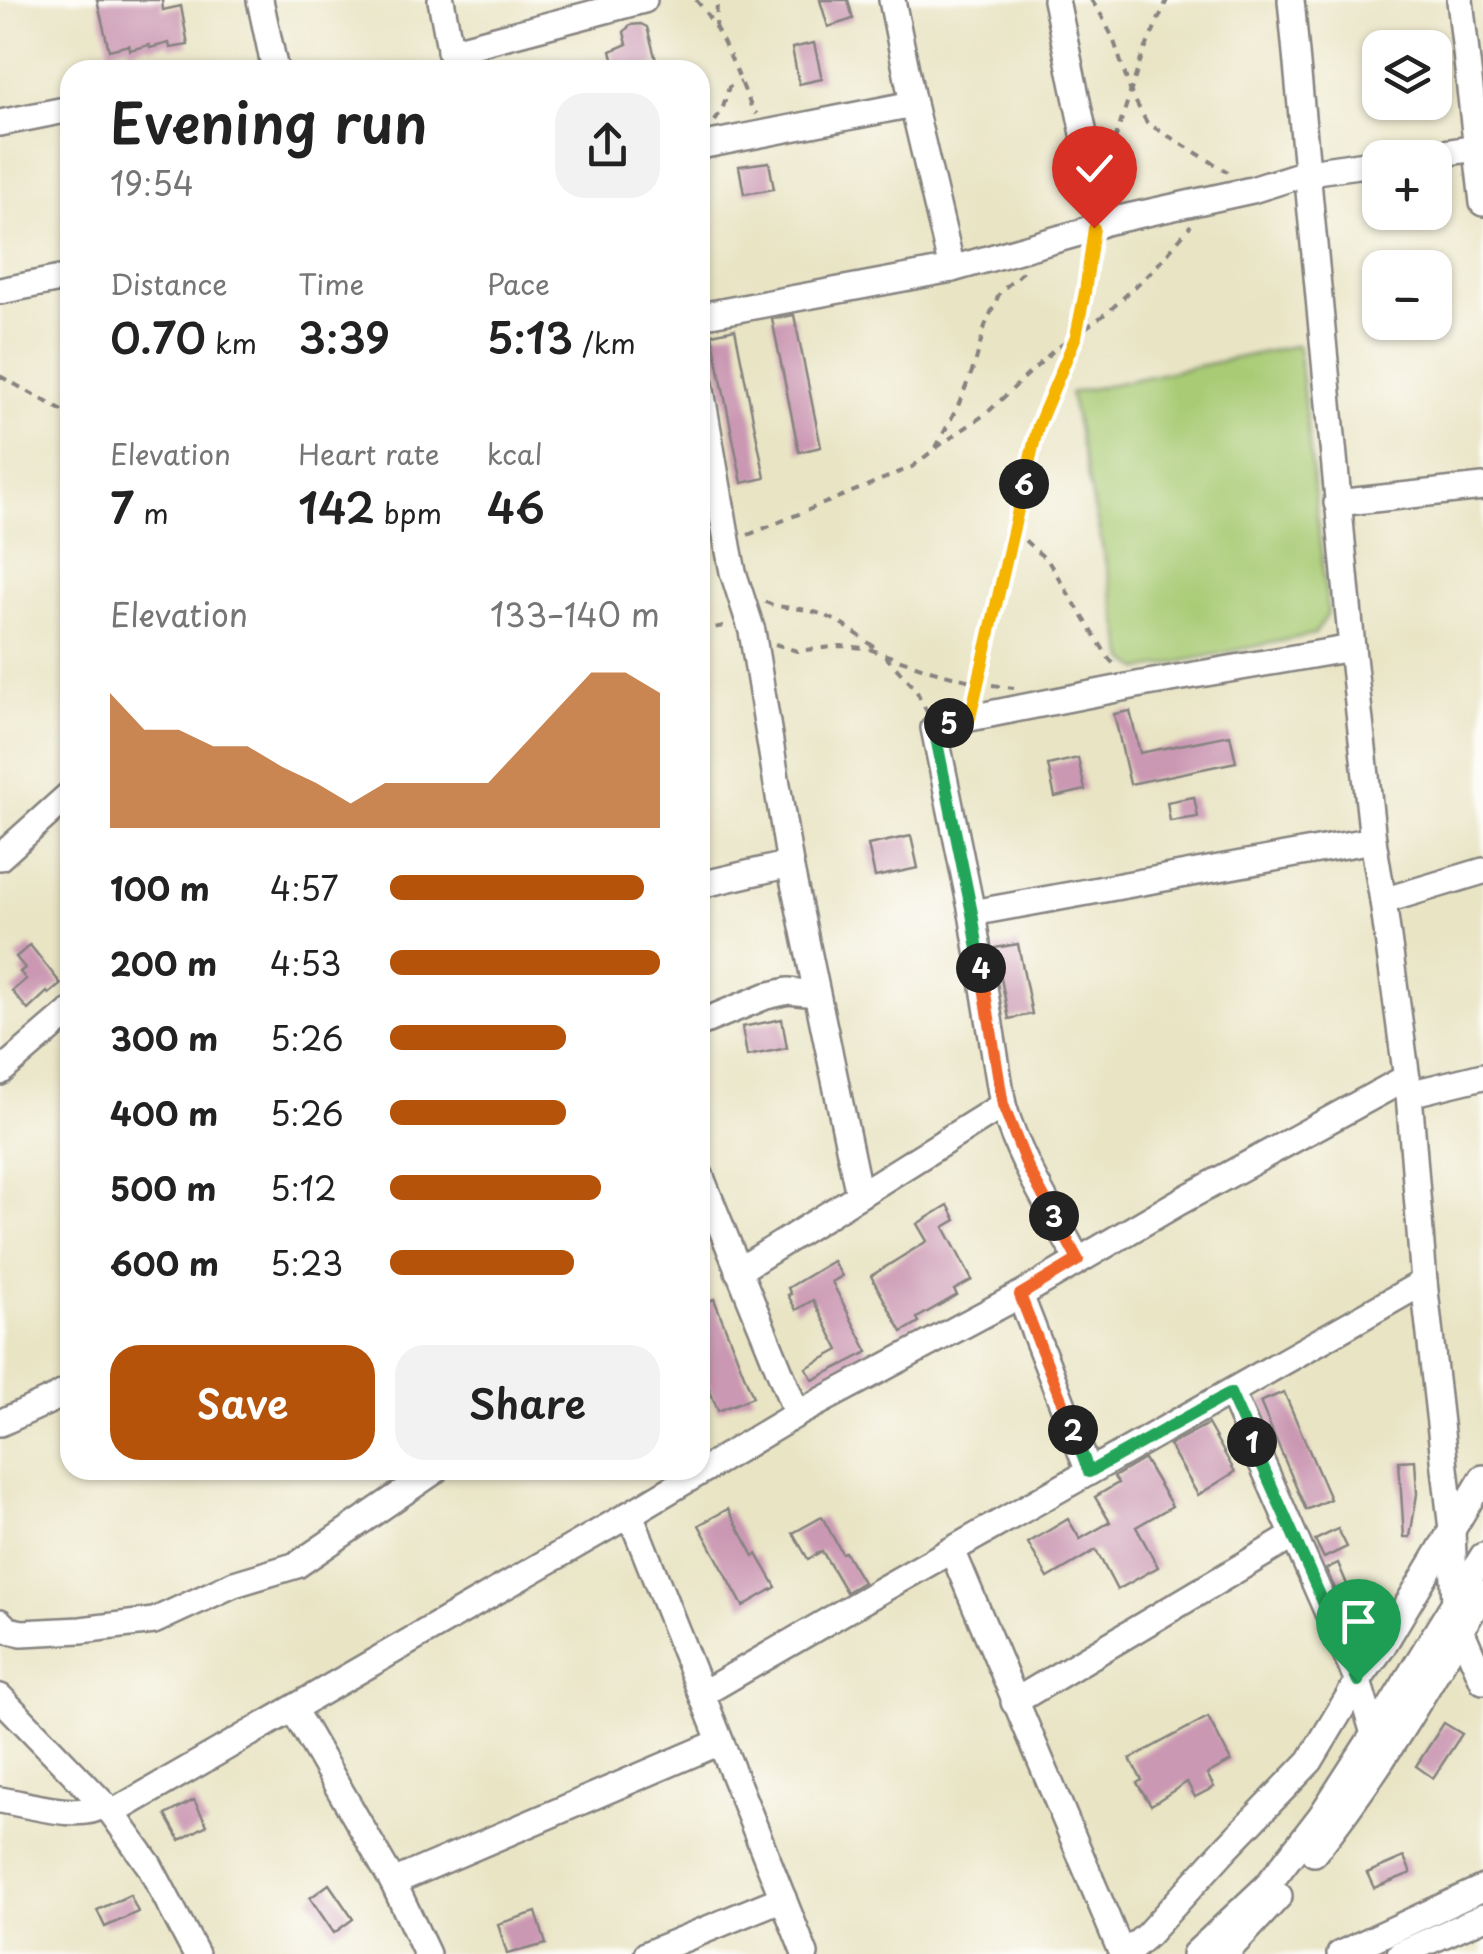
<!DOCTYPE html>
<meta charset="utf-8">
<style>
:root{--surface:#fff;--page:#f2f2f2;--text:#222;--muted:#767676;--accent:#b45309}
body{margin:0;font-family:"Playpen Sans",sans-serif;background:var(--page);color:var(--text);height:100vh;display:flex;flex-direction:column;font-size:38px;white-space:nowrap}
*{box-sizing:border-box;margin:0}
p{font-size:32px;color:var(--muted)}
.icon{flex:none;width:55px;height:55px;fill:none;stroke:currentColor;stroke-width:2;stroke-linecap:round;stroke-linejoin:round}
.map{position:relative;flex:1;overflow:hidden}
.details{position:absolute;left:60px;top:60px;width:650px;height:1420px;display:flex;flex-direction:column;background:var(--surface);border-radius:30px;box-shadow:0 2px 8px #0004}
.details>*{flex:none}
.tools{position:absolute;left:1362px;top:30px;display:grid;gap:20px}
.tools a{display:grid;place-items:center;width:90px;height:90px;border-radius:20px;background:var(--surface);box-shadow:0 2px 8px #0004;font-size:50px}
.pin{position:absolute;display:grid;place-items:center;width:85px;height:85px;color:#fff;margin:-102px -42px;border-radius:50% 50% 50% 0;rotate:-45deg;box-shadow:0 0 10px #0007}
.pin .icon{rotate:45deg}
.km{position:absolute;width:50px;height:50px;margin:-25px;border-radius:50%;background:#222;color:#fff;font-size:28px;line-height:50px;text-align:center}
.round{display:grid;place-items:center;flex:none;width:105px;height:105px;border-radius:30px;background:var(--page)}
.headline{display:flex;align-items:center;justify-content:space-between;height:170px;padding:0 50px}
h1{font-size:55px;font-weight:600;line-height:75px}
.figures{display:grid;grid-template-columns:repeat(3,1fr);gap:15px;height:170px;padding:10px 50px}
.figures div{display:grid;align-content:center}
.figures b{font-size:42px;font-weight:600}
.figures small{font-size:28px;font-weight:400}
.figures p{font-size:28px}
.chart{height:280px;padding:20px 50px}
.chart p{display:flex;justify-content:space-between}
.chart svg{width:100%;height:180px;margin-top:10px;fill:var(--accent);opacity:.7}
.button{display:flex;gap:20px;margin-top:auto;padding:20px 50px}
.button a{flex:1;height:115px;border-radius:30px;background:var(--accent);color:#fff;font-size:40px;font-weight:600;line-height:115px;text-align:center}
.button a+a{background:var(--page);color:var(--text)}
ul{padding:0 50px;list-style:none;font-size:32px}
li{display:grid;grid-template-columns:160px 120px 1fr;align-items:center;height:75px}
li i{height:25px;border-radius:12px;background:var(--accent)}
.map>svg:first-child{display:block}
</style>
<div class="map">
<svg width="1483" height="1954" viewBox="0 0 1483 1954">
<rect width="100%" height="100%" fill="#fdfcf7"/>
<filter id="ink" filterUnits="userSpaceOnUse"><feTurbulence type="fractalNoise" baseFrequency=".01" numOctaves="2"/><feDisplacementMap in="SourceGraphic" scale="20" xChannelSelector="R" yChannelSelector="G"/><feConvolveMatrix kernelMatrix="1 2 1 2 8 2 1 2 1" color-interpolation-filters="sRGB"/></filter>
<filter id="wash" filterUnits="userSpaceOnUse"><feTurbulence type="fractalNoise" baseFrequency=".0048" numOctaves="4" result="noise"/><feDisplacementMap in="SourceGraphic" scale="40" xChannelSelector="R" yChannelSelector="G"/><feGaussianBlur stdDeviation="2.25" result="paint"/><feColorMatrix in="noise" values="0 0 0 0 0 0 0 0 0 0 0 0 0 0 0 0 0 1.4 0 .05"/><feComposite in="paint" operator="in"/></filter>
<g filter="url(#wash)">
<rect width="100%" height="100%" fill="#e9e4c4"/>
<path fill="#a9cb74" stroke="#667658" stroke-width="2.5" d="M1298,345L1328,613L1315,634L1141,670L1126,660L1070,393Z"/>
<g id="blocks">
<g fill="#cb98b3">
<path d="M97,0H162L163,10L181,6L188,45L170,48L169,43L150,48L149,45L130,50L129,45L109,50Z"/>
<path d="M820,0H848L853,19L828,27Z"/>
<path d="M641,24L647,27L657,64L640,70H616L611,51L627,44L624,32L630,25Z"/>
<path d="M814,43L822,79L799,84L792,48Z"/>
<path d="M769,162L774,189L744,194L739,166Z"/>
<path d="M794,315L821,447L799,452L772,319Z"/>
<path d="M735,329L765,478L742,483L712,334Z"/>
<path d="M1130,711L1140,753L1230,735L1236,762L1130,784L1114,714Z"/>
<path d="M1078,758L1085,790L1055,797L1048,765Z"/>
<path d="M1194,797L1198,817L1170,821L1167,802Z"/>
<path d="M911,836L918,868L875,877L868,845Z"/>
<path d="M1018,944L1032,1014L1009,1019L995,948Z"/>
<path d="M30,945L61,984L49,994L47,992L28,1010L12,991L26,979L20,972L25,968L16,957Z"/>
<path d="M782,1019L787,1048L747,1056L742,1027Z"/>
<path d="M948,1205L956,1220L944,1227L972,1280L954,1290L957,1295L917,1318L919,1322L902,1332L871,1276L927,1241L917,1224Z"/>
<path d="M833,1261L842,1276L832,1282L868,1352L813,1380L806,1368L839,1350L813,1300L796,1310L788,1295L791,1294L788,1288Z"/>
<path d="M714,1299L753,1397L718,1411L700,1366V1304Z"/>
<path d="M1284,1392L1330,1499L1306,1510L1260,1402Z"/>
<path d="M1208,1424L1235,1472L1198,1495L1169,1445Z"/>
<path d="M1144,1459L1172,1506L1136,1527L1158,1567L1117,1590L1096,1550L1048,1578L1028,1543L1068,1519L1080,1539L1110,1522L1095,1497L1118,1483L1114,1477Z"/>
<path d="M1415,1460L1417,1494L1410,1537H1404L1399,1461Z"/>
<path d="M728,1509L754,1556L757,1554L776,1587L743,1606L699,1525Z"/>
<path d="M822,1517L842,1553L845,1552L863,1582L846,1592L822,1551L808,1559L793,1533Z"/>
<path d="M1338,1529L1347,1547L1324,1558L1315,1540Z"/>
<path d="M1338,1563L1356,1606L1359,1614L1346,1613L1326,1569Z"/>
<path d="M1208,1717L1231,1761L1207,1774L1214,1787L1195,1797L1187,1782L1151,1805L1137,1783L1142,1780L1130,1759Z"/>
<path d="M1444,1723L1462,1734L1433,1778L1416,1766Z"/>
<path d="M194,1800L207,1825L180,1840L166,1815Z"/>
<path d="M1404,1857L1411,1873L1374,1888L1367,1873Z"/>
<path d="M329,1884L353,1919L334,1933L310,1898Z"/>
<path d="M130,1895L138,1912L105,1927L97,1910Z"/>
<path d="M536,1912L546,1944L507,1954L498,1924Z"/>
</g>
</g>
</g>
<g filter="url(#ink)">
<use href="#blocks" fill-opacity="0" stroke="#868380" stroke-width="2.5"/>
<g fill="none" stroke-linecap="round" stroke-linejoin="round">
<defs>
<g id="minor">
<path d="M260,0L275,70"/>
<path d="M441,0L454,70"/>
<path d="M892,0L913,104L952,269"/>
<path d="M1056,0L1097,196L1105,222"/>
<path d="M1291,0L1352,648L1373,840L1383,901L1409,1094L1424,1282L1452,1530L1455,1605L1461,1630L1483,1681"/>
<path d="M1460,0L1483,203"/>
<path d="M450,51L644,0"/>
<path d="M0,123L70,109"/>
<path d="M700,146L913,104"/>
<path d="M1410,158L1483,147"/>
<path d="M0,291L70,277"/>
<path d="M700,316L952,269L1079,233L1105,222L1252,190L1309,172L1380,162"/>
<path d="M700,384L728,546L733,572L752,631L790,864L859,1195"/>
<path d="M1337,503L1483,487"/>
<path d="M0,857L70,794"/>
<path d="M700,885L790,864"/>
<path d="M1383,901L1483,871"/>
<path d="M972,913L1373,840"/>
<path d="M700,1023L766,996L788,991L816,994"/>
<path d="M0,1072L70,1012"/>
<path d="M1409,1094L1483,1076"/>
<path d="M700,1175L797,1414"/>
<path d="M1077,1259C1051,1209 1019,1160 1003,1105L972,913L934,728L970,718L1142,684L1352,648"/>
<path d="M738,1271L1003,1105"/>
<path d="M1020,1295L1089,1472"/>
<path d="M1231,1393L1358,1681L1374,1734"/>
<path d="M0,1423L55,1398L70,1389"/>
<path d="M630,1514L805,1954"/>
<path d="M952,1550L1122,1954"/>
<path d="M0,1622L8,1630L22,1633L81,1630L154,1621L234,1584L297,1565L436,1470"/>
<path d="M702,1694L883,1589L1424,1282"/>
<path d="M0,1697L112,1813L149,1865L196,1954"/>
<path d="M1014,1702L1293,1536"/>
<path d="M293,1709L393,1882L427,1954"/>
<path d="M0,1800C29,1804 79,1821 104,1805"/>
<path d="M112,1813L630,1514L797,1414L1020,1295L1179,1202L1406,1078"/>
<path d="M1314,1853C1379,1773 1431,1681 1483,1593"/>
<path d="M393,1882L720,1742"/>
<path d="M647,1954L783,1898"/>
<path d="M1125,1954L1147,1935L1227,1847L1310,1761L1358,1681L1381,1649L1483,1478"/>
<path d="M1195,1954L1267,1886L1321,1816L1374,1734L1483,1556"/>
<path d="M1225,1954L1279,1896"/>
<path d="M1340,1954L1483,1888"/>
<path d="M1400,1954L1483,1917"/>
</g>
</defs>
<use href="#minor" stroke="#868380" stroke-width="30"/>
<g stroke="#868380" stroke-width="4" stroke-dasharray="8 8" stroke-linecap="butt">
<path d="M696,0C720,27 739,77 753,111L757,114"/>
<path d="M1091,0L1099,11L1113,38L1131,93L1147,123L1228,172"/>
<path d="M716,30L717,0"/>
<path d="M715,121L722,111L729,87L741,82"/>
<path d="M1110,156L1141,59L1167,0"/>
<path d="M0,376L70,415"/>
<path d="M936,448L987,413L1053,351L1108,312L1156,267L1191,225"/>
<path d="M1013,530L1048,561L1110,660L1118,668"/>
<path d="M748,535L912,467L935,449L958,406L975,364L985,326L1000,292L1025,270"/>
<path d="M765,602C778,608 792,607 806,610C836,616 854,632 878,650"/>
<path d="M700,631L723,626L730,627"/>
<path d="M775,644L797,651L841,646L866,648L930,670L978,683L1014,688"/>
<path d="M885,656L915,688L927,712"/>
<path d="M974,698L1037,426L1076,336L1091,249"/>
</g>
<use href="#minor" stroke="#fff" stroke-width="25"/>
</g>
</g>
<g fill="none" stroke-linecap="round" stroke-linejoin="round" filter="url(#ink)">
<defs>
<path id="split-1" d="M1252,1442L1358,1681"/>
<path id="split-2" d="M1073,1430L1089,1472L1230,1393L1252,1442"/>
<path id="split-3" d="M1054,1216L1078,1260L1020,1295L1073,1430"/>
<path id="split-4" d="M981,968L1003,1105L1028,1168L1054,1216"/>
<path id="split-5" d="M949,723L934,728L972,913L981,968"/>
<path id="split-6" d="M949,723L970,718L1024,484"/>
<path id="split-7" d="M1024,484L1038,426L1076,336L1085,292L1094,228"/>
</defs>
<use href="#split-1" stroke="#fff" stroke-width="20"/>
<use href="#split-2" stroke="#fff" stroke-width="20"/>
<use href="#split-3" stroke="#fff" stroke-width="20"/>
<use href="#split-4" stroke="#fff" stroke-width="20"/>
<use href="#split-5" stroke="#fff" stroke-width="20"/>
<use href="#split-6" stroke="#fff" stroke-width="20"/>
<use href="#split-7" stroke="#fff" stroke-width="20"/>
<use href="#split-1" stroke="#22a559" stroke-width="12"/>
<use href="#split-2" stroke="#22a559" stroke-width="12"/>
<use href="#split-3" stroke="#f0652b" stroke-width="12"/>
<use href="#split-4" stroke="#f0652b" stroke-width="12"/>
<use href="#split-5" stroke="#22a559" stroke-width="12"/>
<use href="#split-6" stroke="#f5b400" stroke-width="12"/>
<use href="#split-7" stroke="#f5b400" stroke-width="12"/>
</g>
</svg>
<div class="tools">
<a><svg class="icon" aria-label="layers" viewBox="0 0 24 24"><path d="M12 4l9 5-9 5-9-5zM3 14l9 5 9-5"/></svg></a>
<a>+</a>
<a>−</a>
</div>
<div class="pin" style="left:1358px;top:1681px;background:#1e9e55"><svg class="icon" aria-label="arrive" viewBox="0 0 24 24"><path d="M6 21V4h12l-3 4 3 4H6"/></svg></div>
<div class="pin" style="left:1094px;top:228px;background:#d93025"><svg class="icon" aria-label="check" viewBox="0 0 24 24"><path d="M5 12l5 5 9-10"/></svg></div>
<b class="km" style="left:1252px;top:1442px">1</b>
<b class="km" style="left:1073px;top:1430px">2</b>
<b class="km" style="left:1054px;top:1216px">3</b>
<b class="km" style="left:981px;top:968px">4</b>
<b class="km" style="left:949px;top:723px">5</b>
<b class="km" style="left:1024px;top:484px">6</b>
<section class="details">
<div class="headline"><div><h1>Evening run</h1><p>19:54</p></div><a class="round"><svg class="icon" aria-label="share" viewBox="0 0 24 24"><path d="M12 15V3M7 8l5-5 5 5M5 13v7h14v-7"/></svg></a></div>
<div class="figures">
<div><p>Distance</p><b>0.70<small> km</small></b></div>
<div><p>Time</p><b>3:39</b></div>
<div><p>Pace</p><b>5:13<small> /km</small></b></div>
</div>
<div class="figures">
<div><p>Elevation</p><b>7<small> m</small></b></div>
<div><p>Heart rate</p><b>142<small> bpm</small></b></div>
<div><p>kcal</p><b>46</b></div>
</div>
<div class="chart"><p><span>Elevation</span>133–140 m</p>
<svg viewBox="0 0 160 44" preserveAspectRatio="none"><path d="M0 44V11L10 20L20 20L30 24L40 24L50 29L60 33L70 38L80 33L90 33L100 33L110 33L120 24L130 15L140 6L150 6L160 11V44z"/></svg>
</div>
<ul>
<li><b>100 m</b>4:57<i style="width:94%"></i></li>
<li><b>200 m</b>4:53<i style="width:100%"></i></li>
<li><b>300 m</b>5:26<i style="width:65%"></i></li>
<li><b>400 m</b>5:26<i style="width:65%"></i></li>
<li><b>500 m</b>5:12<i style="width:78%"></i></li>
<li><b>600 m</b>5:23<i style="width:68%"></i></li>
</ul>
<div class="button"><a>Save</a><a>Share</a></div>
</section>
</div>
